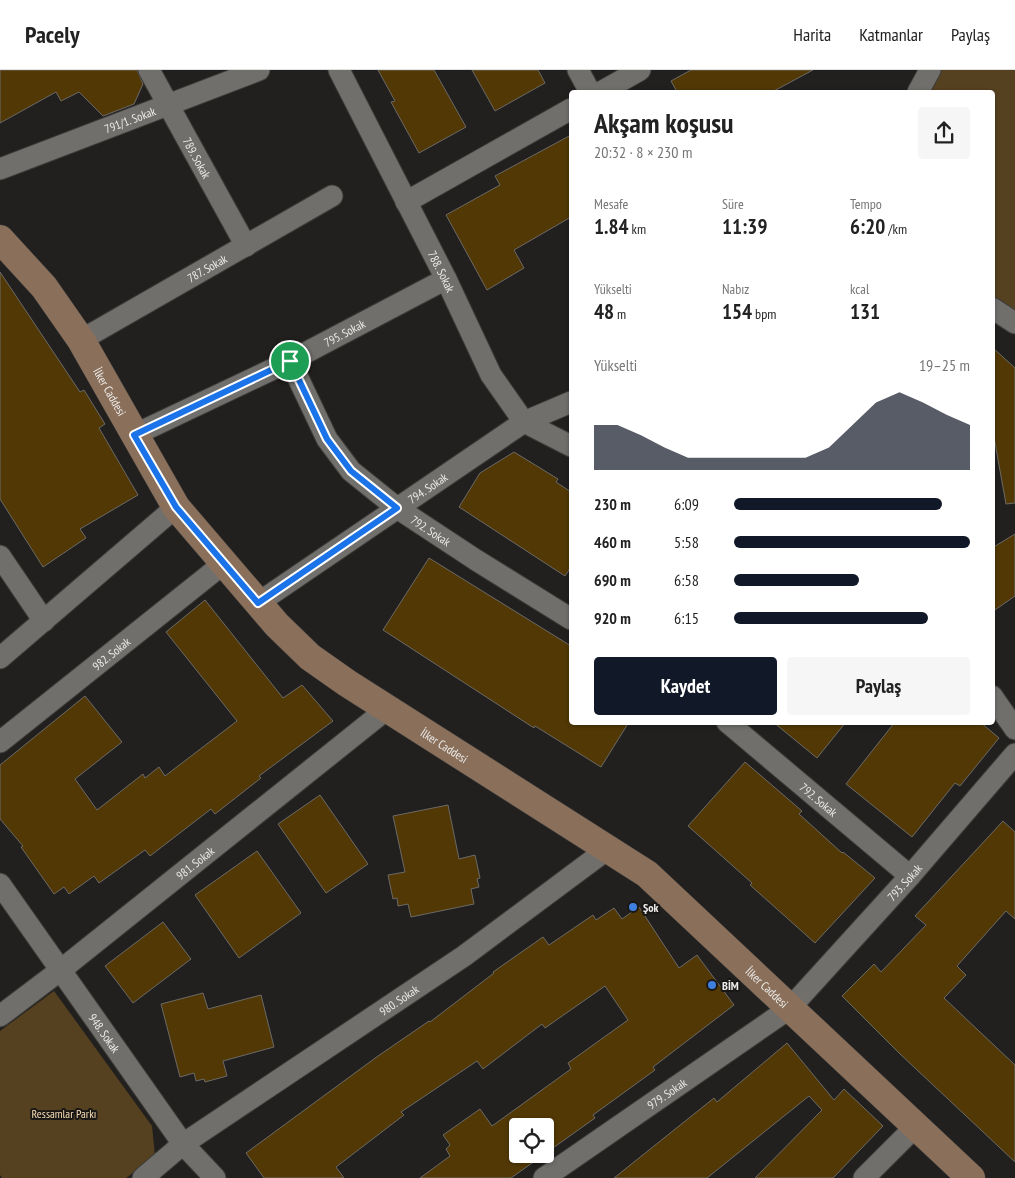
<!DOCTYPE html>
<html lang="tr">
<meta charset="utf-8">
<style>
:root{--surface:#fff;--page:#f6f6f6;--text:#222;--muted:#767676;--line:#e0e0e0;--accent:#111827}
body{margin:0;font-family:"PT Sans Narrow",sans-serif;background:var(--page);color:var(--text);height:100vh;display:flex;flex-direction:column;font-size:19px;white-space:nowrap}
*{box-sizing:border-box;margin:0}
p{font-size:16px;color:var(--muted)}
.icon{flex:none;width:28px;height:28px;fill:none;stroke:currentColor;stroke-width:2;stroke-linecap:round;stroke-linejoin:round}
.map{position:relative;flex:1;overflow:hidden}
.details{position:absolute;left:569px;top:20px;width:426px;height:635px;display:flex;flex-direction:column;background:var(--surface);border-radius:5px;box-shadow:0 1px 4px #0004}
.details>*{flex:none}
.tools{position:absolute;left:509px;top:1048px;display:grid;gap:10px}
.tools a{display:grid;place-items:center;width:45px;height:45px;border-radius:5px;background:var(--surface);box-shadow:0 1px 4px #0004;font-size:25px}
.pin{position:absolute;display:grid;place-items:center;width:42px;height:42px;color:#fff;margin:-21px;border:2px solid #fff;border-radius:50%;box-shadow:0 1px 5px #0007}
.round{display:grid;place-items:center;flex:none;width:52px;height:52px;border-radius:5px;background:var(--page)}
.head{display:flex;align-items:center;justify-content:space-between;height:85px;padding:0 25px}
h1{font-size:28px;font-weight:800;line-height:38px}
.metrics{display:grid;grid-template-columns:repeat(3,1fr);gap:8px;height:85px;padding:5px 25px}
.metrics div{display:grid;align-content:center}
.metrics b{font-size:21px;font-weight:800}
.metrics small{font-size:14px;font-weight:400}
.metrics p{font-size:14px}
.chart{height:140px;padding:10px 25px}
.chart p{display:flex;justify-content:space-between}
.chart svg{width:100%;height:90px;margin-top:5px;fill:var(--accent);opacity:.7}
.action{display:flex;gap:10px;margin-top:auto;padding:10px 25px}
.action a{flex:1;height:58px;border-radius:5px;background:var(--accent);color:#fff;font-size:20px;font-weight:800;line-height:58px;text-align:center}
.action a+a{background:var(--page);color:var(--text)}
ul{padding:0 25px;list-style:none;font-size:16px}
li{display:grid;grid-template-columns:80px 60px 1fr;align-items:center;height:38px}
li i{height:12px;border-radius:6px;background:var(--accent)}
header{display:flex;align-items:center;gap:30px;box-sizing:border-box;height:70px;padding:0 25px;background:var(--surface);border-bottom:1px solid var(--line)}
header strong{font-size:24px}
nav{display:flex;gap:28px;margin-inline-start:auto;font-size:18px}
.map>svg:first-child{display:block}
</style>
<header>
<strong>Pacely</strong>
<nav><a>Harita</a><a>Katmanlar</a><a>Paylaş</a></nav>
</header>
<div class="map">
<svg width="1015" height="1108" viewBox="0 0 1015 1108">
<rect width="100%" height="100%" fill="#22201e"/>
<g fill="#554120">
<path d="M940,0H1015V244L993,231L992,22H929Z"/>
<path d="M54,921L152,1056L155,1086L126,1108H2L0,1105V961Z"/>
</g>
<g fill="#513805" stroke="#6c6a67" fill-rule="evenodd">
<path d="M0,0H137L143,14L134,34L103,46L79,22L61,31L56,22L0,53Z"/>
<path d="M378,0H434L466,57L419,83L391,32L395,31Z"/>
<path d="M472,0H538L545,13L495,41Z"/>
<path d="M691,0H813L772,22H677L671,11Z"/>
<path d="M571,65V147L514,180L524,198L487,220L446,145L500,115L495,106Z"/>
<path d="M0,202L80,322L84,320L105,354L99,358L138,425L80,459L86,468L43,497L0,429Z"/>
<path d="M992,277L1015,298V433L1006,434L992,356Z"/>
<path d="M514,382L558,409L556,412L571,422V497L565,506L459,437L480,403Z"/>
<path d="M1015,464V526L992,542V478Z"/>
<path d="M429,488L571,576V652H629L601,697L535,656L534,658L383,560Z"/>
<path d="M205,530L283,628L302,615L333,651L259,706L261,708L215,744L211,739L150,786L145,780L99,813L94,806L69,824L64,817L54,824L21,777L23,776L0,749V695L85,626L122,672L75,709L97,740L143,704L145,708L159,697L165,706L237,651L166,562Z"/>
<path d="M773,652H846L817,688Z"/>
<path d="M895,652H980L999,668L960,716L955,713L912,767L846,714Z"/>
<path d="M745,692L802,741L799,744L842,783L843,782L875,808L815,873L750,815L752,813L688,756Z"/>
<path d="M320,725L368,794L326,823L278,754Z"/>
<path d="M448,735L459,789L475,785L480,808L477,809L479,817L471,819L474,834L411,847L408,834L398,836L397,828L393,829L388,805L405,802L393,746Z"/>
<path d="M1003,751L1015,762V849L1006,841L957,896L966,905L944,928L1015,995V1092L899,983L842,926L874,894L881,902L926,855L915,846Z"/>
<path d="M257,781L301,843L239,888L195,825Z"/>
<path d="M639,837L679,898L697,885L734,935L653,997L655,1000L593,1045L595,1048L511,1108H420L450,1086L446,1079L450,1075L443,1065L480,1039L492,1056L571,999L568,993L628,950L605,916L545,958L542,954L483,999L477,991L401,1042L404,1045L336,1097L344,1108H264L246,1083L378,986L429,951L430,952L494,903L493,902L543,867L549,875L593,845L596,850L614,838L622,849ZM518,1056H545V1084H518Z"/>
<path d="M163,852L191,889L133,933L105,896Z"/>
<path d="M203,923L208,939L261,925L274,977L223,991L227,1006L205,1012L204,1009L196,1011L194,1003L180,1007L161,934Z"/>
<path d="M787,973L834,1030L844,1019L883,1056L833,1108H755L822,1040L809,1026L707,1108H614L714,1028L717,1032Z"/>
</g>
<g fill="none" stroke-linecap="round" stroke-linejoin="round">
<defs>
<g id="street">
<path id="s1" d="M149,0L246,176"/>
<path id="s2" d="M339,0L446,209L491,305L524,352L571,376"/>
<path d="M578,0L590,22"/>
<path d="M601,22L640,0"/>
<path d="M918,22L930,0"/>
<path id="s3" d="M0,99L259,0"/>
<path d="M406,132L571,39"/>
<path d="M992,238L1015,253"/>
<path id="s4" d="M81,270L332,126"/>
<path id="s5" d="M290,291L327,369L351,401L397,438L476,490L571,549"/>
<path id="s6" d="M134,365L290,291L446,209"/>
<path d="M0,486L44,551"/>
<path id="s7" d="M258,533L524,352L571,332"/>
<path d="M0,588L176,437"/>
<path d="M992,626L1015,659"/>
<path id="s8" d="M727,652L910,806"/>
<path id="s9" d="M0,672L223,494"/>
<path id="s10" d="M0,814L183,1074L215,1108"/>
<path id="s11" d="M0,946L62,899L387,639"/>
<path id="s12" d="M143,1108L183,1074L464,886L609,778"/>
<path id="s13" d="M544,1108L790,938L910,806L1015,684"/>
<path d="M864,1108L916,1056"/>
</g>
<g id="secondary">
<path id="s14" d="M0,169L44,217L81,270L176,437L277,555L310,587L347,613L647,804L971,1108"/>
</g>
</defs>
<use href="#street" stroke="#3d3c3a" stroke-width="23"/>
<use href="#secondary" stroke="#3d3c3a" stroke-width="29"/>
<use href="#street" stroke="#716f6c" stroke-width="21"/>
<use href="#secondary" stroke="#8a705b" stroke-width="28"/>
</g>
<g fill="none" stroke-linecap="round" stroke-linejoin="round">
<defs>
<path id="route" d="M290,291L327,369L351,401L397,438L258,533L176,437L134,365Z"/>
</defs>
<use href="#route" stroke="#fff" stroke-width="10"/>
<use href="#route" stroke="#1a73e8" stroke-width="6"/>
</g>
<g fill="#3f7fe0" stroke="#191715" stroke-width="2">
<circle cx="633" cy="837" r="5"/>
<circle cx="712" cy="915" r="5"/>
</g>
<g text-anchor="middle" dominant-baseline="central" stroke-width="4" stroke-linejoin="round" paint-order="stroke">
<g font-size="12" fill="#ecebe9" stroke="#191715">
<text stroke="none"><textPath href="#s3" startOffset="139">791/1. Sokak</textPath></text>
<text stroke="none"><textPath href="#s1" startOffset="100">789. Sokak</textPath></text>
<text stroke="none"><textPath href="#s4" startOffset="145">787. Sokak</textPath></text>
<text stroke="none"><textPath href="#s2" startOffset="226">788. Sokak</textPath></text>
<text stroke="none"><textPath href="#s6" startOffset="234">795. Sokak</textPath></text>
<text stroke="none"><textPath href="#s14" startOffset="189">İlker Caddesi</textPath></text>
<text stroke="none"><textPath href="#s7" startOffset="205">794. Sokak</textPath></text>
<text stroke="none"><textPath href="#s5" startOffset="226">792. Sokak</textPath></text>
<text stroke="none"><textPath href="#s9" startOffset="142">982. Sokak</textPath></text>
<text stroke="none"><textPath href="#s14" startOffset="684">İlker Caddesi</textPath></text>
<text stroke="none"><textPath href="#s8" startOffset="120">792. Sokak</textPath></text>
<text stroke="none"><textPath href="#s11" startOffset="248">981. Sokak</textPath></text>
<text stroke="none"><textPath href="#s13" startOffset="469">793. Sokak</textPath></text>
<text stroke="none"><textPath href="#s14" startOffset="1089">İlker Caddesi</textPath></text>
<text stroke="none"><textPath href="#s12" startOffset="312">980. Sokak</textPath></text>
<text stroke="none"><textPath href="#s10" startOffset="182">948. Sokak</textPath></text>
<text stroke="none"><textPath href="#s13" startOffset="149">979. Sokak</textPath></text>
</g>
<g font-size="12" font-weight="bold" fill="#ecebe9" stroke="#191715" text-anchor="start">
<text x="643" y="837">Şok</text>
<text x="722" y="915">BİM</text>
</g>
<g font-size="12" fill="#f9deb5" stroke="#191715">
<text x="64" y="1043">Ressamlar Parkı</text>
</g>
</g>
</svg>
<div class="tools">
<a><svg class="icon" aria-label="locate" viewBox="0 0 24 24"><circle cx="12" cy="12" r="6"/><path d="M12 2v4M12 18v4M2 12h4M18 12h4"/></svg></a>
</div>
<div class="pin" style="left:290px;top:291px;background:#1e9e55"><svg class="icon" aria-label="arrive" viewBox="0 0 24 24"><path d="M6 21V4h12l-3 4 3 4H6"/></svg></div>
<section class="details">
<div class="head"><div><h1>Akşam koşusu</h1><p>20:32 · 8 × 230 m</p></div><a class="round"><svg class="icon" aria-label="share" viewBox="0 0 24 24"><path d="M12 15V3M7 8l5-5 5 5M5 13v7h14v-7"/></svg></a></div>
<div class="metrics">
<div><p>Mesafe</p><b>1.84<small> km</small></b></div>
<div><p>Süre</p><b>11:39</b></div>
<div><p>Tempo</p><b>6:20<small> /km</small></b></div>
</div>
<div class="metrics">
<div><p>Yükselti</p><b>48<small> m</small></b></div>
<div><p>Nabız</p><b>154<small> bpm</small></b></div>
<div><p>kcal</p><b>131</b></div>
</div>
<div class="chart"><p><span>Yükselti</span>19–25 m</p>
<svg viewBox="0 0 160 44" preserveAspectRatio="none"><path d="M0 44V22L10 22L20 27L30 33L40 38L50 38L60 38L70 38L80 38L90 38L100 33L110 22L120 11L130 6L140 11L150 17L160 22V44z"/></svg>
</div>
<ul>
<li><b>230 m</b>6:09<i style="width:88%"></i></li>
<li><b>460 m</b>5:58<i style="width:100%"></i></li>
<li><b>690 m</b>6:58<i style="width:53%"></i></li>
<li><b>920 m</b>6:15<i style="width:82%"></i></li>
</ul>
<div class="action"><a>Kaydet</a><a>Paylaş</a></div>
</section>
</div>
